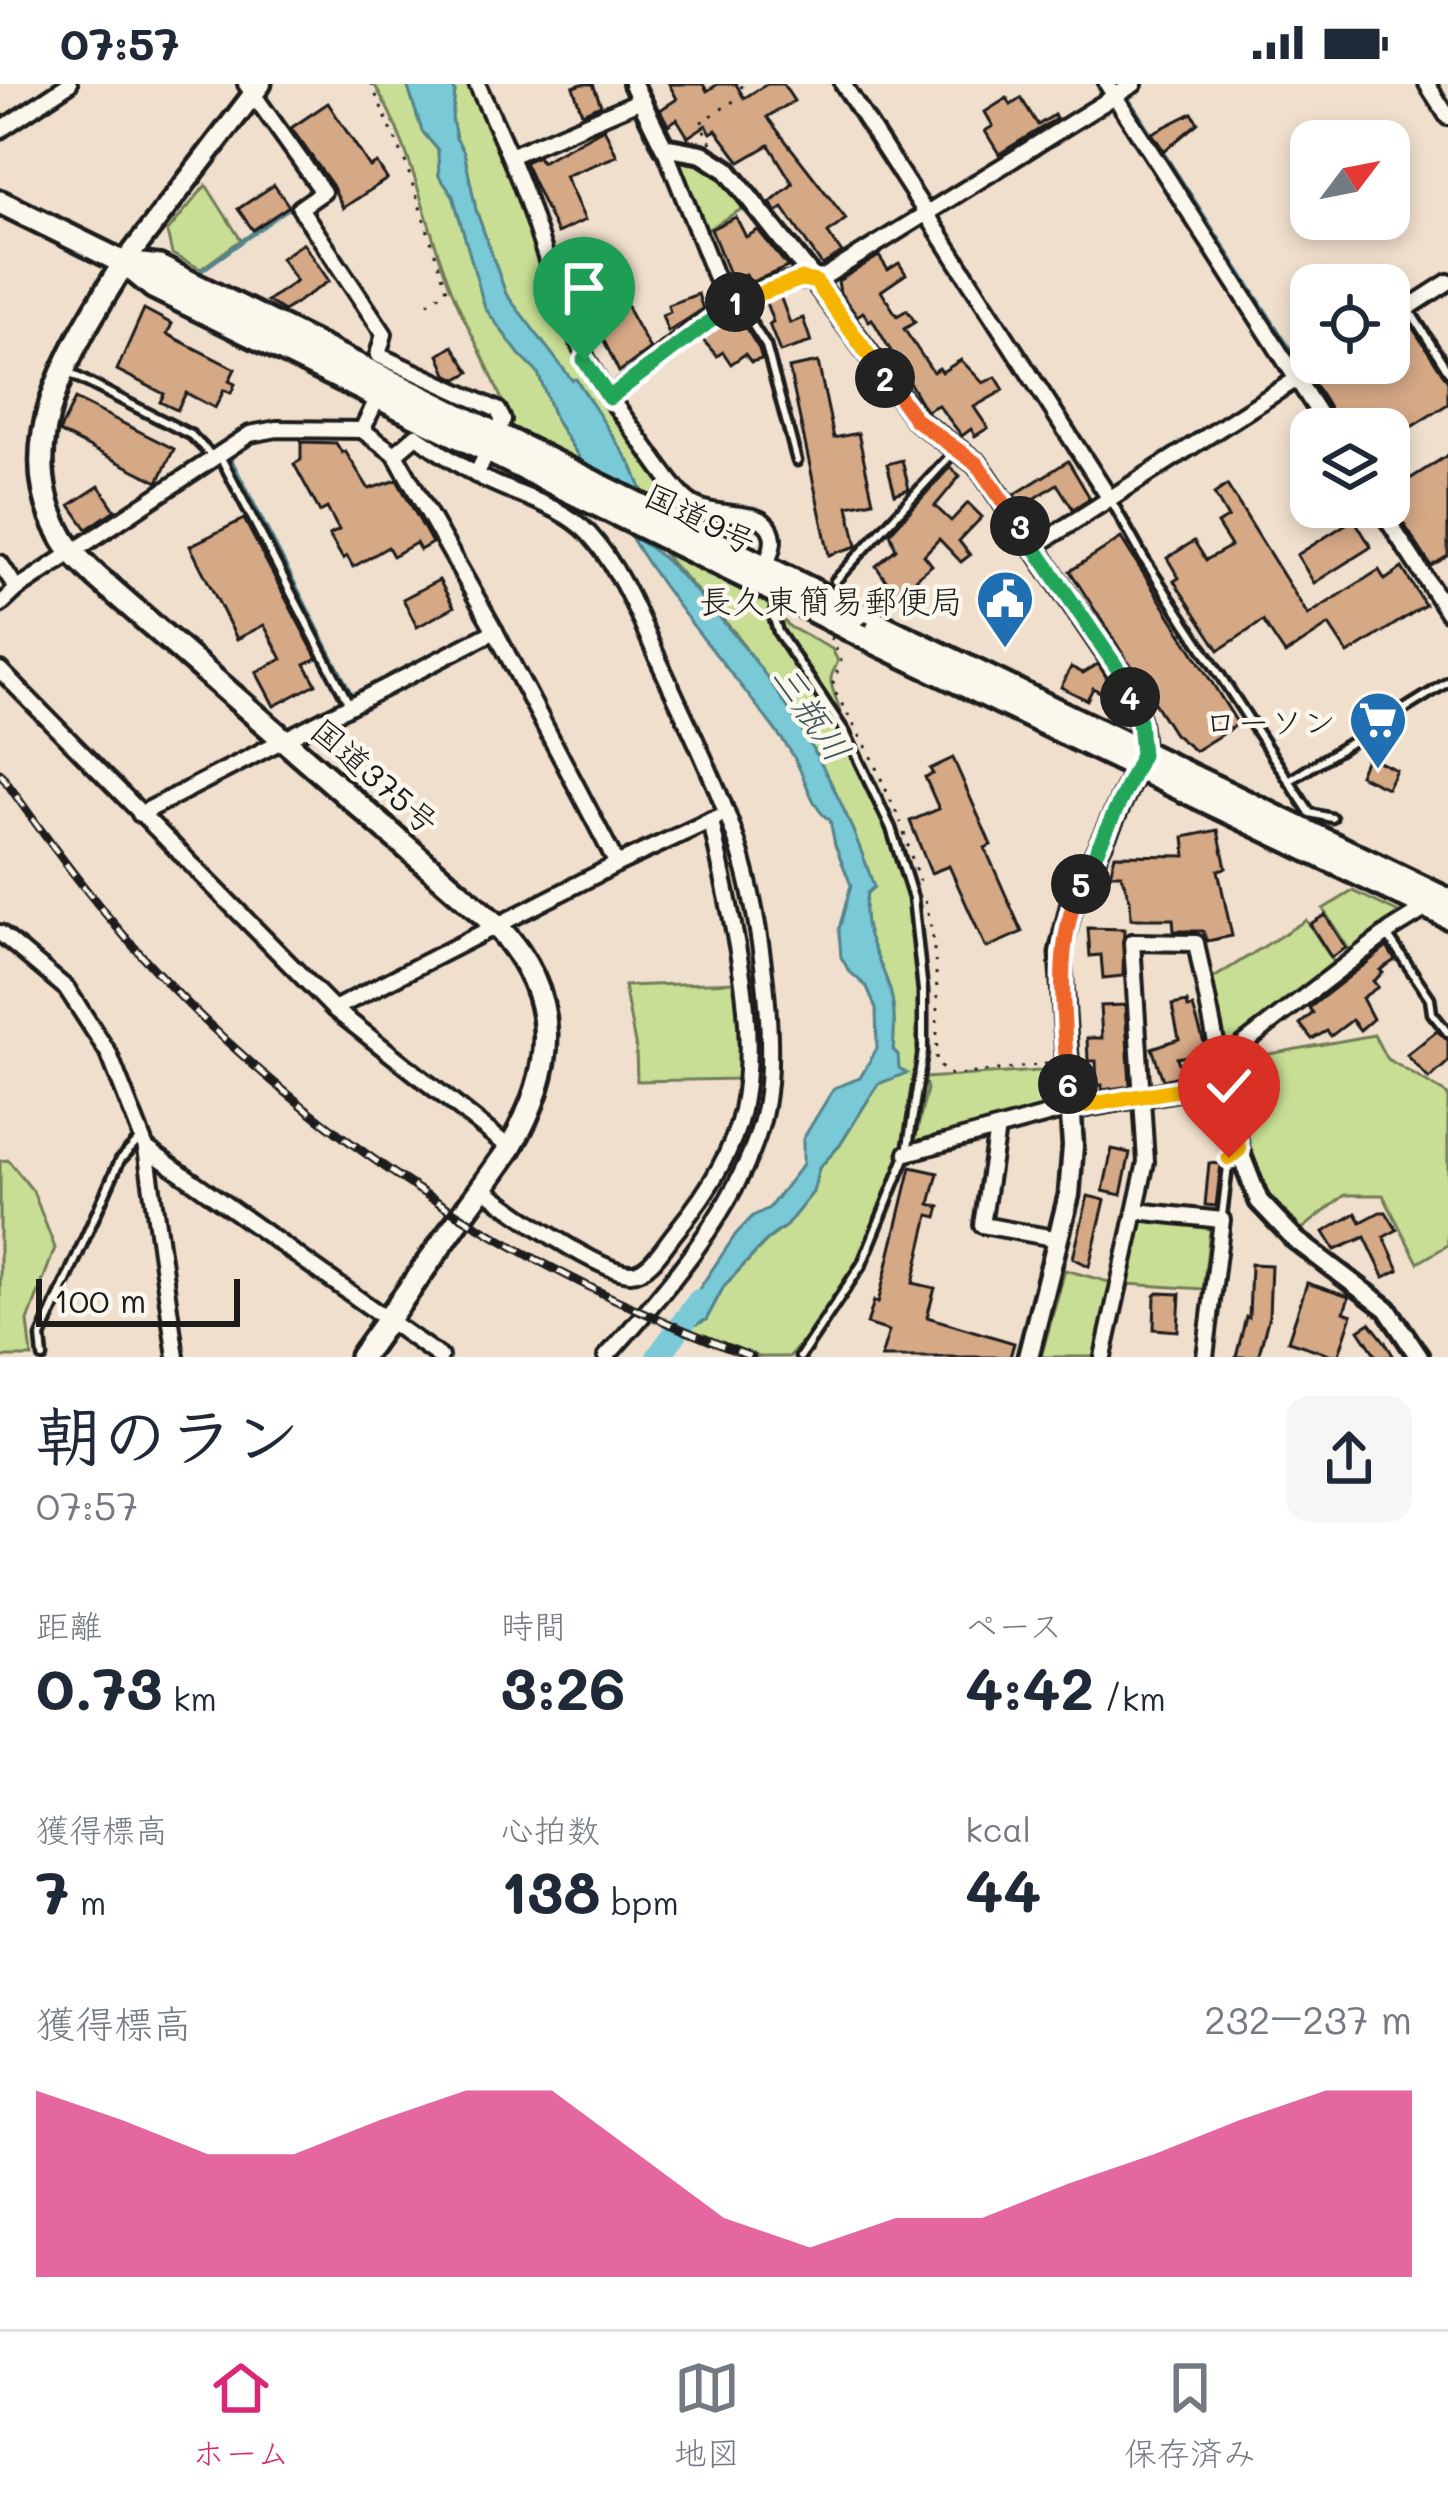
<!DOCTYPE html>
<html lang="ja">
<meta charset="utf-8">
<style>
:root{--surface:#fff;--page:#f6f6f7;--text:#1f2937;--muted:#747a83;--line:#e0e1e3;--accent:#db2777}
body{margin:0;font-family:Mali,"Klee One",sans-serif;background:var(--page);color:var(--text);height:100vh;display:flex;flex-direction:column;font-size:45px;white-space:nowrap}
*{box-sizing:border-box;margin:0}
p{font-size:39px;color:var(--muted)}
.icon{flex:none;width:66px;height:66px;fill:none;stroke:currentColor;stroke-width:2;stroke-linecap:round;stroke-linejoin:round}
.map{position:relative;height:1273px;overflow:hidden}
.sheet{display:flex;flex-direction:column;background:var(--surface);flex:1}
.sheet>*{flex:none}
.needle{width:78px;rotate:58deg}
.controls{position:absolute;left:1290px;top:36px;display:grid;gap:24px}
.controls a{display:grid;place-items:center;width:120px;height:120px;border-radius:24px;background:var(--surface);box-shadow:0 6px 18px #0003;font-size:60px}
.scale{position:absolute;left:36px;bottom:30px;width:204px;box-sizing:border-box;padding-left:12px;border:6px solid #1c1c1c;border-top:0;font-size:33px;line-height:42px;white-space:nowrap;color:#1c1c1c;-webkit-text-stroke:9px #fbf7ec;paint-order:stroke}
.pin{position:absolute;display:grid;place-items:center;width:102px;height:102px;color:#fff;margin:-123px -51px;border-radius:50% 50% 50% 0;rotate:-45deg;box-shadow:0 0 12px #0007}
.pin .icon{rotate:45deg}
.km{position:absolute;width:60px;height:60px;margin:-30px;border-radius:50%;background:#222;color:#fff;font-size:33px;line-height:60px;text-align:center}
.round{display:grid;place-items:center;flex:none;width:126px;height:126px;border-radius:24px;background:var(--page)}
.headline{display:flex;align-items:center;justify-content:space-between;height:204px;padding:0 36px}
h1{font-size:66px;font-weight:800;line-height:90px}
.figures{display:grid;grid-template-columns:repeat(3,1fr);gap:18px;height:204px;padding:12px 36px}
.figures div{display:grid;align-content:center}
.figures b{font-size:60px;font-weight:800}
.figures small{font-size:33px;font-weight:400}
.figures p{font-size:33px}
.chart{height:336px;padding:24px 36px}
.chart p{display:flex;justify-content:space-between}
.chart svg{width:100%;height:216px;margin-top:12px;fill:var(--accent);opacity:.7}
.status{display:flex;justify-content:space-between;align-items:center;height:84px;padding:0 60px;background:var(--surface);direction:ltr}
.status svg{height:33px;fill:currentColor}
.menu{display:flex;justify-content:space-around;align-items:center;height:168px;border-top:3px solid var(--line);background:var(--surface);font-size:33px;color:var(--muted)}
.menu a{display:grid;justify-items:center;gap:6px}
.menu .selected{color:var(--accent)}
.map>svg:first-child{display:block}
</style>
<div class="status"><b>07:57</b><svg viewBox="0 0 49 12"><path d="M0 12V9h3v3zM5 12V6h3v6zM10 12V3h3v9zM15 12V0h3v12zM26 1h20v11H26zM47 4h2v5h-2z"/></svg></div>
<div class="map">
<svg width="1448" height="1273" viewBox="0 0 1448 1273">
<rect width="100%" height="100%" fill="#f0dfcd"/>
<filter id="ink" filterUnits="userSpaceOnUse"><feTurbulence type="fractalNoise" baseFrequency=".00833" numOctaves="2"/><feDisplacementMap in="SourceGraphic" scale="24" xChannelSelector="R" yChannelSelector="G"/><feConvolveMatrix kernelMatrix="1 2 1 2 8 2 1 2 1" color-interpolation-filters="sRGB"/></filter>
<g filter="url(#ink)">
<g fill="#c7de94" stroke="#727d58" stroke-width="3">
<path d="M374,0H407L422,47L438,66L439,92L453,111L486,224L519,270L538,289L555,335L582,378L511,342C495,291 472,255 452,207C424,139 413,63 374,0Z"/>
<path d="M451,0H474L497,49L580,278L688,428L642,407L632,382L506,210L476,126L464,68L456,54L452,35L455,8Z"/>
<path d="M673,71L715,83L745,123L705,147Z"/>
<path d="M206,101L241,156L201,185L172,170L167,148Z"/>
<path d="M661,467L762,515L790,543L832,565L838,577C836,583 832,588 831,594C830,602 836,613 838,621C851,666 873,705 890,748C960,923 913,1136 789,1273H759L685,1245L706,1236L724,1202L770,1154L786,1142L813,1108L819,1084L840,1061L878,1000L895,991L898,971L893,967C894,945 896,921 888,900C877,870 858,842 867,809L759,585L736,550Z"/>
<path d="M1353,807L1403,831L1352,870L1323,825Z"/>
<path d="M1306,836L1336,882L1228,967L1212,895Z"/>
<path d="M736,898L742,944L740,995L637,997L636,965L624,902Z"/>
<path d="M1374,951L1386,974L1448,1011V1161L1418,1179L1383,1111H1345L1301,1146C1257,1118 1247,1065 1236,1017L1251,1008L1269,970Z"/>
<path d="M1054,986V1017L1045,1027L914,1060L927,1005L924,994Z"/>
<path d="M8,1076L33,1107L55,1164L28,1237L32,1273H0V1077Z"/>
<path d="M1145,1132L1205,1140L1210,1146L1203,1205L1128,1200L1140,1135Z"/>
<path d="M1065,1186L1113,1199L1096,1273H1041Z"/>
</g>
<g fill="#7ac9d7" stroke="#54848c" stroke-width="3">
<path d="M407,0H451L455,8L452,35L456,54L464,68L476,126L506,210L572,296L576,295L632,382L642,407L582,378L555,335L538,289L519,270L485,224L453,112L439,92L438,66L422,47Z"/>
<path d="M631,453C661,467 677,488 700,512C778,595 838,694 874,803L867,809C858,843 878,870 888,900C896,920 895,945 893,966L898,971L899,984L907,989L878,1000L840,1061L819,1084L813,1108L786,1142L769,1154L724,1202L706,1236L685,1245L675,1241L736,1150L753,1132L769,1124L803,1080V1055L834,1004L860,994L877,964L876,925L867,903L849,887L841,873L839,845L851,801L835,761L830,736C810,725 804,686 789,665C738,593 676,528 631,453Z"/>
</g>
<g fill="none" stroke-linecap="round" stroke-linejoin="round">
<g stroke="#54848c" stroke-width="4.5">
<path d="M1127,13L1300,281L1311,275"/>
<path d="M202,186L291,122"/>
<path d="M1389,226L1448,189"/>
<path d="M230,374L352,612"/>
</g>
<path stroke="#7ac9d7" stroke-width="24" d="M658,1273L699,1217"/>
</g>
<g fill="#d5a886" stroke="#1c1c1c" stroke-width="3">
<path d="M582,0H593L601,21L582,29L573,3Z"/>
<path d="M669,0H703L707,7L718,0H736L744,14L767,0H783L794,17L767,33L846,135L828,149L842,169L822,181L783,124L777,128L770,119L793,100L769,61L740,78L716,46L711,49L706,41L688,53L677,35L668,41L660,26L677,15Z"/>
<path d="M1007,14L1011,21L1021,14L1038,41L1054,31L1056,35L999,70L985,47L993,42L985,28Z"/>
<path d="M328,19L370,83L377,79L387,95L343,124L332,101L291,44Z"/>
<path d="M1192,29L1198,39L1164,67L1152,49Z"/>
<path d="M604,44L617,72L565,92L585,136L557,149L524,78L538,72L541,78Z"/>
<path d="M274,101L289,122L253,146L238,125Z"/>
<path d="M736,133L746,153L758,146L788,183L749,199L746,190L731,195L711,145Z"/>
<path d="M303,159L329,197L284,227L267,217L296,197L281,174Z"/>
<path d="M609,169L629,227L650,265L619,288L596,240L592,242L569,186Z"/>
<path d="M879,172L888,186L899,179L906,190L881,207L897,232L907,226L915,238L904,245L933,288L939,284L942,288L961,276L983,299L996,293L1004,306L974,323L988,344L975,352L971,345L962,352L938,321L926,327L872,235L869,237L863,228L857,232L840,209L838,197Z"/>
<path d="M698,210L703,225L668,248L662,231L670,228L668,221Z"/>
<path d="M780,212L790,239L803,234L811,258L780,268L769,240L773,238L765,216Z"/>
<path d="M144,225L172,240L167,250L235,285L229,297L235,300L231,309L224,306L215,324L186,309L177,326L160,318L164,310L117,286Z"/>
<path d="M737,230L759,265L762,275L751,278L745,270L731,280L723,268L717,272L701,254Z"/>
<path d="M1408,237L1448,297V320L1389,357V345H1342L1313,298L1329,288L1333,279H1389V247Z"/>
<path d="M453,262L470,288L458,295L447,290L439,271Z"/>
<path d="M818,278L834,354L858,349L873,417L848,422L857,462L829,471L789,284Z"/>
<path d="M75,315L174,365L158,398L59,348Z"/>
<path d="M301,358L336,359L342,369L345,367L369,405L397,396L432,459L420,466L416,459L393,472L388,463L353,483L347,472L343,475L329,451L339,446L327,424L320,428L294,380L301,376Z"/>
<path d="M1448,371V472L1431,482L1389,417V408Z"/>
<path d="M902,376L909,405L895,410L887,380Z"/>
<path d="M1068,377L1090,414L1073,425L1057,400L1022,423L1014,411Z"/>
<path d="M950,383L960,392L935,422L951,437L968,419L982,433L959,457L970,471L961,478L939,455L924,471L932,481L916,494L924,504L903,521L876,482L896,465L890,449Z"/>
<path d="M1227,401L1308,531L1379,486L1385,496L1402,484L1425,521L1348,570L1329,541L1285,570L1263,537L1219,566L1174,497L1179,494L1167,474L1194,457L1206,476L1231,462L1217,440L1228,434L1214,410Z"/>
<path d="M99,402L115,426L87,445L70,421Z"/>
<path d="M244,435L317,574L305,580L316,600L274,622L256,588L282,575L264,541L237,555L190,462Z"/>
<path d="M1354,435L1371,463L1314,499L1297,471Z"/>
<path d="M1121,454L1238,640L1195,667L1174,650L1070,487Z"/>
<path d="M439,496L454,523L417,543L403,515Z"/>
<path d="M1098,580L1112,602L1100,608L1093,604L1087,616L1061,603L1071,583L1083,589Z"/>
<path d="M1367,672L1396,686L1387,704L1359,691Z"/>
<path d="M953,674L991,761L985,764L1022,848L986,864L949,782L931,789L910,737L939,725L925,693L933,690L930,685Z"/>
<path d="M1218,746L1226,784L1218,786L1232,852L1207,857L1203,847H1174L1173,835H1131L1130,816L1121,790H1110L1115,771L1186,772L1184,753Z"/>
<path d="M1325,831L1346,864L1331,873L1310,840Z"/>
<path d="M1088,844L1124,845L1123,892L1103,894L1101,871L1090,872Z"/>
<path d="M1387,863L1395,876L1380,886L1383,889L1373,897L1378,903L1362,914L1373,935L1360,946L1352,936L1331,952L1327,947L1312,955L1300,940L1313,929L1309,924Z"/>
<path d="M1187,918L1188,924L1193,923L1207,968L1177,974L1183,991L1163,996L1152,964L1179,955L1172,921Z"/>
<path d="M1125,921L1130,1002L1102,1006V1001H1097L1096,977H1088L1087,954H1102L1100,922Z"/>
<path d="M1437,947L1448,956V978L1429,995L1407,971Z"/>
<path d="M1112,1065L1130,1069L1121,1111L1103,1107Z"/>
<path d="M1209,1079L1221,1080L1216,1122L1205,1121Z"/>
<path d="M911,1083L938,1089L930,1120L940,1123L937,1133L929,1131L913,1199L935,1204L927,1233L1014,1259L1010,1273H881L889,1247L867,1240L874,1217L878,1219Z"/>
<path d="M1088,1112L1105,1116L1089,1182L1073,1174Z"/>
<path d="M1380,1128H1386L1397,1146L1384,1153L1399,1186L1384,1193L1365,1153L1335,1166L1324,1148L1356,1129L1361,1138Z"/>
<path d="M1251,1180L1271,1181L1269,1232L1258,1273H1236L1246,1233L1249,1234Z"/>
<path d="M1307,1199L1349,1213L1344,1228L1352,1231L1338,1273L1288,1257Z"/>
<path d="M1158,1209L1180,1210L1178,1247L1154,1245L1155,1212Z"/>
<path d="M1370,1239L1385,1258L1394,1273H1377L1359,1246Z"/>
</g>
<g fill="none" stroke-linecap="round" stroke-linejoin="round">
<defs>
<g id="service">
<path d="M739,220L766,262L797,377"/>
<path d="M1410,227L1448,287"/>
<path d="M69,289L191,351L212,372"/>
<path d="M221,374L348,618"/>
<path d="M1112,418L1144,475L1310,729L1332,734"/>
<path d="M835,497L954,368"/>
<path d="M779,513L773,531L778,548L845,648L891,744L913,814L923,907V967L907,1069L862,1180L800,1273"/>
<path d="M1289,697L1448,598"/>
<path d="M1388,852L1430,914L1432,929L1448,949"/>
<path d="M1222,1132L1229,1074L1239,1066"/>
<path d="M43,1273L41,1253L120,1076L139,1056"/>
</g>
<g id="minor">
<path d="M246,0L323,108L300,124L384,250L378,271L498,326L503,336L476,391"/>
<path d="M477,0C494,37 512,74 526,113C550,184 568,251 609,314"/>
<path d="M843,0L1110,415"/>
<path d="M1107,0L1329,345"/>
<path d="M1427,0L1448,33"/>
<path d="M0,46L69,0"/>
<path d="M664,63L727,222"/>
<path d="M510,72L641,16"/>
<path d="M1389,236L1448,198"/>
<path d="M362,346L381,307"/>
<path d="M395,370L416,352C436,365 456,380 477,391C513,411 561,420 589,450C623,487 642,541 663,586C689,643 718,701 738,761C760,831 781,970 761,1040C737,1124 664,1209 606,1273"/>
<path d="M1379,423L1448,529"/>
<path d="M1034,463L1322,279"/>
<path d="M0,479L17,505"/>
<path d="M765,482C772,468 779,450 764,438C751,427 712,433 691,419C671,406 630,337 609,314C657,276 751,183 816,198L1134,0"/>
<path d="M0,521L17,505L250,350L277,345L362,346L395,370L495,547L617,780L334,925"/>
<path d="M0,586L334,925L510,1064"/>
<path d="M140,730L495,547"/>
<path d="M617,780L716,734"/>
<path d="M0,849L67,905L109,970L146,1064L176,1273"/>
<path d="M1220,978L1391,846L1433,820"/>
<path d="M997,1045L982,1141L1059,1155"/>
<path d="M146,1064L440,1273"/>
<path d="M907,1069L1070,1025"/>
<path d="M481,1103C508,1124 600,1189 631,1189C650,1189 666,1159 677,1146C704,1113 733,1069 742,1026C761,932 729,829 711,736"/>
<path d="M1136,1127L1222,1136L1205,1273"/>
<path d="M1103,1273L1146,1078L1132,858L1196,859L1224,998"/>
</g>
<g id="tertiary">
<path d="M633,0L664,63L702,70L727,86L816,198L917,336L977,380L985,391L1123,594L1139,637L1143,671"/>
<path d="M1070,1025L1224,998L1239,1066L1259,1117L1296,1156L1387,1225L1419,1273"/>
</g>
<g id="secondary">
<path d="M124,179L261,0"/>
<path d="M1028,1273L1069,1111L1073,1062L1060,869L1071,823L1141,675"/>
</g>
<g id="trunk">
<path d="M0,118L124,179L153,203L794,517"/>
<path d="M124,179C75,258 8,357 61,451C69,467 84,480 97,493L497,842C563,913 556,985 510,1064L361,1273"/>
<path d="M124,179L159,183L810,505"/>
<path d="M858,530L1448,816"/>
<path d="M862,552L1448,833"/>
</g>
</defs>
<use href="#service" stroke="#1c1c1c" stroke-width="15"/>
<use href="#minor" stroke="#1c1c1c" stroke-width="22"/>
<use href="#tertiary" stroke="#1c1c1c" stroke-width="26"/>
<use href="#secondary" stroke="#1c1c1c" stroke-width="27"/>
<use href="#trunk" stroke="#1c1c1c" stroke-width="30"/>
<g stroke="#1c1c1c" stroke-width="3" stroke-dasharray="3 9" stroke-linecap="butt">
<path d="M371,0L405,77L447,206L421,224"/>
<path d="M711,59L700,39L746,9L740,0"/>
<path d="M831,553L841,577L833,599L835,608L868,666L901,739"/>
<path d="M904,749L919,797"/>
<path d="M925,817C939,870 938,923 936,978L947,990L959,991L1053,979"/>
</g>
<use href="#service" stroke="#fbf7ec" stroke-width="6"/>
<use href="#minor" stroke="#fbf7ec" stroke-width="14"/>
<use href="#tertiary" stroke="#fbf7ec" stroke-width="16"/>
<use href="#secondary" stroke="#fbf7ec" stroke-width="18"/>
<use href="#trunk" stroke="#fbf7ec" stroke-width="21"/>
<defs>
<path id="rail" d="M0,689C42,749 85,808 134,863C300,1049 519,1186 752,1273"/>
</defs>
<use href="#rail" stroke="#1c1c1c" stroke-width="9"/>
<use href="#rail" stroke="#fbf7ec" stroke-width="4.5" stroke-dasharray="14" stroke-linecap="butt"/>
<defs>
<g id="trunk-bridge">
<path d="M810,505L858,530"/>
<path d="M794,517L862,552"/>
</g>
</defs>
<use href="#trunk-bridge" stroke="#1c1c1c" stroke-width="30" stroke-linecap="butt"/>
<use href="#trunk-bridge" stroke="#fbf7ec" stroke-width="21"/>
</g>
</g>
<g fill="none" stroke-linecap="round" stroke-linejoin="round" filter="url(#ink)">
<defs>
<path id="split-1" d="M584,276L609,314L735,218"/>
<path id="split-2" d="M735,218L802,195L816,198L885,294"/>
<path id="split-3" d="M885,294L916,336L977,380L1020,442"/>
<path id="split-4" d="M1020,442L1124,594L1130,613"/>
<path id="split-5" d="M1081,800L1142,671L1139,637L1130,613"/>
<path id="split-6" d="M1068,1000C1064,933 1053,863 1081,800"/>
<path id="split-7" d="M1068,1000L1070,1024L1224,998L1229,1021"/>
<path id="split-8" d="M1229,1021L1239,1066L1229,1074"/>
</defs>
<use href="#split-1" stroke="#fff" stroke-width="24"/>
<use href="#split-2" stroke="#fff" stroke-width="24"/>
<use href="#split-3" stroke="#fff" stroke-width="24"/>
<use href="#split-4" stroke="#fff" stroke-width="24"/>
<use href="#split-5" stroke="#fff" stroke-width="24"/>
<use href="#split-6" stroke="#fff" stroke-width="24"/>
<use href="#split-7" stroke="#fff" stroke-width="24"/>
<use href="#split-8" stroke="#fff" stroke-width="24"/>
<use href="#split-1" stroke="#22a559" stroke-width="15"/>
<use href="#split-2" stroke="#f5b400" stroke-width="15"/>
<use href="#split-3" stroke="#f0652b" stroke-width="15"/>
<use href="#split-4" stroke="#22a559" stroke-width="15"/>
<use href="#split-5" stroke="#22a559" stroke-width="15"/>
<use href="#split-6" stroke="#f0652b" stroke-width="15"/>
<use href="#split-7" stroke="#f5b400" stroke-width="15"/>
<use href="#split-8" stroke="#f5b400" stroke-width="15"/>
</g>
<defs>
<symbol id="civic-pin" viewBox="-11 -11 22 30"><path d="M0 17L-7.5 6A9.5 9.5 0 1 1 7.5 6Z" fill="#1f6fb2" stroke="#fbf7ec"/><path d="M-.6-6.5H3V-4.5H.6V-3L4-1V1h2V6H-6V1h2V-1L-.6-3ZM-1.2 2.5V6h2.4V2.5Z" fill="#fff"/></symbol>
<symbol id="supermarket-pin" viewBox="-11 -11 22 30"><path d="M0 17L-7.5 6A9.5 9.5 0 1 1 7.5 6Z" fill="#1f6fb2" stroke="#fbf7ec"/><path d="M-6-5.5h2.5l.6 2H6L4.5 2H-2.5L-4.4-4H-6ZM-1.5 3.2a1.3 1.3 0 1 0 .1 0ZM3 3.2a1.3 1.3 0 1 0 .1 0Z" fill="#fff"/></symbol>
</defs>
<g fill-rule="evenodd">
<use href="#civic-pin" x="972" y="482" width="66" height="90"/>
<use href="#supermarket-pin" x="1345" y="603" width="66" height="90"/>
</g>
<g text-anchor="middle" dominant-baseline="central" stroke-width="9" stroke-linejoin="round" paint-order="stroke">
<g font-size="33" fill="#1c1c1c" stroke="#fbf7ec">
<text transform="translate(701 433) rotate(26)">国道9号</text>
<text transform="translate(376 691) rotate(41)">国道375号</text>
</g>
<g font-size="33" fill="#1c1c1c" stroke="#fbf7ec" text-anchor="end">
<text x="963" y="515">長久東簡易郵便局</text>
<text x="1336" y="636">ローソン</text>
</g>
<g font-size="36" font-style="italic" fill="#3d595d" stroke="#fbf7ec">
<text transform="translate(813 628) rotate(56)">三瓶川</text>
</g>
</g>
</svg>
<div class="controls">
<a><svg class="needle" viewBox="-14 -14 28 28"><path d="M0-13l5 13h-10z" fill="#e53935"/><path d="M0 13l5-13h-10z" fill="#747a83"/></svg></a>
<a><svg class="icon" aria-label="locate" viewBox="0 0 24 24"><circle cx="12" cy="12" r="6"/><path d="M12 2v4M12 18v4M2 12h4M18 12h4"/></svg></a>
<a><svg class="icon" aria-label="layers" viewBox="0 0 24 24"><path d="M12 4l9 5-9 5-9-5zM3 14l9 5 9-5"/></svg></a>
</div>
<div class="scale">100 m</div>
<div class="pin" style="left:584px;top:276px;background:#1e9e55"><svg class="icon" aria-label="arrive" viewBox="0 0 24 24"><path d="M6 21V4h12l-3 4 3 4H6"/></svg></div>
<div class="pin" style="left:1229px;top:1074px;background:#d93025"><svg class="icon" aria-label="check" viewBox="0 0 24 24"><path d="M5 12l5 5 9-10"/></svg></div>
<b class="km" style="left:735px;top:218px">1</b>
<b class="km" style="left:885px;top:294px">2</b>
<b class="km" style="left:1020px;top:442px">3</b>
<b class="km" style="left:1130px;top:613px">4</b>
<b class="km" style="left:1081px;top:800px">5</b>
<b class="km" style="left:1068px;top:1000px">6</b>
</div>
<section class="sheet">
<div class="headline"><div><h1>朝のラン</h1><p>07:57</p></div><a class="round"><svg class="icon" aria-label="share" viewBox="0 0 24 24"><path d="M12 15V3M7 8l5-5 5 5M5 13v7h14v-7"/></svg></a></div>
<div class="figures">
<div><p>距離</p><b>0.73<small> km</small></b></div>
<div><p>時間</p><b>3:26</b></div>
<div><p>ペース</p><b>4:42<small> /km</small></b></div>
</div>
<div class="figures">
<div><p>獲得標高</p><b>7<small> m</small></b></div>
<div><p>心拍数</p><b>138<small> bpm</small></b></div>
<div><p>kcal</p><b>44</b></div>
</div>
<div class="chart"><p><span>獲得標高</span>232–237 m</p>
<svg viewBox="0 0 160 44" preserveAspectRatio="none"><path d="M0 44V6L10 12L20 19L30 19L40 12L50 6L60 6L70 19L80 32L90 38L100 32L110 32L120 25L130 19L140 12L150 6L160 6V44z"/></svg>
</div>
</section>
<nav class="menu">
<a class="selected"><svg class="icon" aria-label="home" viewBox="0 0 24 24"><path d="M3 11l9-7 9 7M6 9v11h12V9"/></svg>ホーム</a>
<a><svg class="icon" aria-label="map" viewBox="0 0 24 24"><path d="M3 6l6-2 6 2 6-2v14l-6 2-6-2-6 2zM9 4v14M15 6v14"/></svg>地図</a>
<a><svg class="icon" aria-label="saved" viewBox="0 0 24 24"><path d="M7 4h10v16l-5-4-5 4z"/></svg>保存済み</a>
</nav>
